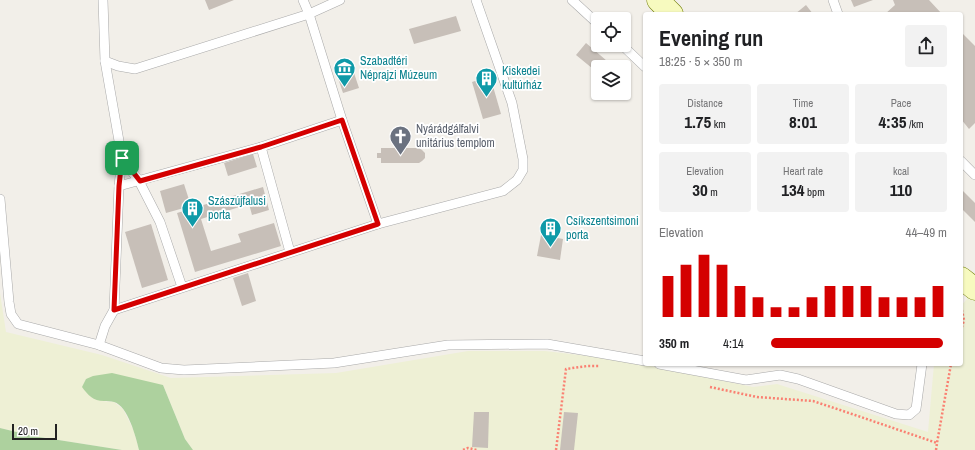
<!DOCTYPE html>
<meta charset="utf-8">
<style>
:root{--surface:#fff;--page:#f2f2f2;--text:#202124;--muted:#757577;--accent:#d40000}
body{margin:0;font-family:"Archivo Narrow",sans-serif;background:var(--page);color:var(--text);height:100vh;display:flex;flex-direction:column;font-size:15px;white-space:nowrap}
*{box-sizing:border-box;margin:0}
p{font-size:13px;color:var(--muted)}
.icon{flex:none;width:22px;height:22px;fill:none;stroke:currentColor;stroke-width:2;stroke-linecap:round;stroke-linejoin:round}
.map{position:relative;flex:1;overflow:hidden}
.side{position:absolute;left:643px;top:12px;width:320px;height:354px;display:flex;flex-direction:column;background:var(--surface);border-radius:4px;box-shadow:0 1px 3px #0004}
.side>*{flex:none}
.controls{position:absolute;left:591px;top:12px;display:grid;gap:8px}
.controls a{display:grid;place-items:center;width:40px;height:40px;border-radius:4px;background:var(--surface);box-shadow:0 1px 3px #0004;font-size:20px}
.scale{position:absolute;left:12px;bottom:10px;width:45px;box-sizing:border-box;padding-left:4px;border:2px solid #222;border-top:0;font-size:11px;line-height:14px;white-space:nowrap;color:#222;-webkit-text-stroke:3px #fff;paint-order:stroke}
.pin{position:absolute;display:grid;place-items:center;width:34px;height:34px;color:#fff;margin:-17px;border-radius:8px;box-shadow:0 2px 6px #0006}
.round{display:grid;place-items:center;flex:none;width:42px;height:42px;border-radius:4px;background:var(--page)}
.overview{display:flex;align-items:center;justify-content:space-between;height:68px;padding:0 16px}
h1{font-size:22px;font-weight:700;line-height:30px}
.metrics{display:grid;grid-template-columns:repeat(3,1fr);gap:6px;height:68px;padding:4px 16px}
.metrics div{display:grid;align-content:center;border-radius:4px;background:var(--page);text-align:center}
.metrics b{font-size:17px;font-weight:700}
.metrics small{font-size:11px;font-weight:400}
.metrics p{font-size:11px}
.chart{height:112px;padding:8px 16px}
.chart p{display:flex;justify-content:space-between}
.chart svg{width:100%;height:72px;margin-top:4px;stroke:var(--accent);stroke-width:6}
ul{padding:0 16px;list-style:none;font-size:13px}
li{display:grid;grid-template-columns:64px 48px 1fr;align-items:center;height:30px}
li i{height:10px;border-radius:5px;background:var(--accent)}
.map>svg:first-child{display:block}
</style>
<div class="map">
<svg width="975" height="450" viewBox="0 0 975 450">
<rect width="100%" height="100%" fill="#f2efe9"/>
<path fill="#eef0d5" d="M975,289V450H193L185,439L163,385L101,401L114,402L123,409L134,431L139,450H122L33,436L0,428V293L6,332L102,355L171,378L336,373L468,351H545L622,360L753,387L777,384L928,432L934,364H961V306Z"/>
<g fill="#add19e">
<path d="M112,373L163,385L185,439L193,450H139C136,437 128,406 114,402C111,401 107,401 104,401C93,401 88,395 82,387L86,379L93,376Z"/>
<path d="M0,428L33,436L122,450H0Z"/>
</g>
<g fill="#c7bfb8">
<path d="M205,0H234L209,10Z"/>
<path d="M851,0H873L854,7Z"/>
<path d="M893,0H929L942,14H885L895,5Z"/>
<path d="M806,5L813,14H795Z"/>
<path d="M456,16L461,31L414,44L409,29Z"/>
<path d="M961,32L975,46V123L969,129L961,119Z"/>
<path d="M586,43L614,67H598V73L576,55Z"/>
<path d="M351,64L359,88L343,93L335,69Z"/>
<path d="M490,76L501,114L483,119L472,82Z"/>
<path d="M381,148H419L422,150L425,153V158L422,161L419,163H381V158H377V153H381Z"/>
<path d="M253,154L257,167L228,176L224,163Z"/>
<path d="M184,184L191,206L166,213L160,191Z"/>
<path d="M263,187L269,210L252,215L249,204L201,219L211,251L241,242L238,234L274,223L281,246L195,272L177,213Z"/>
<path d="M961,189L975,203V222L961,208Z"/>
<path d="M151,224L168,280L142,288L125,232Z"/>
<path d="M541,235L563,239L560,260L537,256Z"/>
<path d="M248,273L256,301L242,306L233,278Z"/>
<path d="M474,412H489L488,448L472,447Z"/>
<path d="M564,412L578,413L574,450H560Z"/>
</g>
<g fill="none" stroke-linecap="round" stroke-linejoin="round">
<defs>
<g id="lane">
<path d="M303,0L309,14L342,120L378,224"/>
<path d="M572,0L598,24"/>
<path d="M833,0L838,14"/>
<path d="M622,45L645,67"/>
<path d="M105,61L118,66L135,69L309,14L340,0"/>
<path d="M261,147L290,252"/>
<path d="M122,158L139,181L160,222L182,287"/>
<path d="M961,161L975,175"/>
<path d="M119,186L261,147L342,120"/>
<path d="M0,199L9,302L11,314L18,324L99,345L161,368L184,370L334,363L448,345L547,344L645,361"/>
<path d="M114,310L378,224L503,191L517,180L523,170V159L512,103L476,0"/>
<path d="M99,345L105,326L114,310L119,186L122,158L105,61L103,0"/>
<path d="M659,364L746,380L780,375L798,379L896,414L909,415L916,409L922,364"/>
</g>
<g id="secondary">
<path d="M658,0L672,14"/>
<path d="M961,278L975,289"/>
</g>
</defs>
<use href="#lane" stroke="#a9a9a9" stroke-width="10"/>
<use href="#secondary" stroke="#707d05" stroke-width="23"/>
<g stroke="#fa8072" stroke-width="2.5" stroke-dasharray="2 2" stroke-linecap="butt">
<path d="M961,306L964,320L961,330"/>
<path d="M710,387L757,397L813,401L855,415L937,443L951,364"/>
<path d="M463,450L468,448L477,450"/>
<path d="M556,450L566,369L587,366H599"/>
<path d="M936,450L937,443"/>
</g>
<use href="#lane" stroke="#fff" stroke-width="9"/>
<use href="#secondary" stroke="#f7fabf" stroke-width="22"/>
</g>
<g fill="none" stroke-linecap="round" stroke-linejoin="round">
<defs>
<path id="route" d="M342,120L378,224L114,310L119,186L122,158L140,181L261,147Z"/>
</defs>
<use href="#route" stroke="#fff" stroke-width="8"/>
<use href="#route" stroke="#d40000" stroke-width="5"/>
</g>
<defs>
<symbol id="museum-pin" viewBox="-11 -11 22 30"><path d="M0 17L-7.5 6A9.5 9.5 0 1 1 7.5 6Z" fill="#0f9aa8" stroke="#fff"/><path d="M0-6L6-3V-2H-6V-3ZM-5-1h2V3h-2ZM-1-1h2V3h-2ZM3-1h2V3H3ZM-6 4H6V6H-6Z" fill="#fff"/></symbol>
<symbol id="building-pin" viewBox="-11 -11 22 30"><path d="M0 17L-7.5 6A9.5 9.5 0 1 1 7.5 6Z" fill="#0f9aa8" stroke="#fff"/><path d="M-4-6H4V6H1V3H-1V6H-4ZM-2.5-4.3h1.7v1.8h-1.7ZM.8-4.3h1.7v1.8H.8ZM-2.5-1h1.7V.8h-1.7ZM.8-1h1.7V.8H.8Z" fill="#fff"/></symbol>
<symbol id="church-pin" viewBox="-11 -11 22 30"><path d="M0 17L-7.5 6A9.5 9.5 0 1 1 7.5 6Z" fill="#6b7280" stroke="#fff"/><path d="M-1.2-6h2.4v3.5h3.3v2.4h-3.3V6h-2.4V-.1h-3.3v-2.4h3.3Z" fill="#fff"/></symbol>
</defs>
<g fill-rule="evenodd">
<use href="#museum-pin" x="332" y="56" width="25" height="34"/>
<use href="#building-pin" x="474" y="66" width="25" height="34"/>
<use href="#church-pin" x="388" y="124" width="25" height="34"/>
<use href="#building-pin" x="180" y="196" width="25" height="34"/>
<use href="#building-pin" x="538" y="216" width="25" height="34"/>
</g>
<g text-anchor="middle" dominant-baseline="central" stroke-width="3.5" stroke-linejoin="round" paint-order="stroke">
<g font-size="12" fill="#0d838f" stroke="#fff" text-anchor="start">
<text x="360" y="61">Szabadtéri<tspan x="360" dy="14">Néprajzi Múzeum</tspan></text>
<text x="502" y="71">Kiskedei<tspan x="502" dy="14">kultúrház</tspan></text>
<text x="208" y="201">Szászújfalusi<tspan x="208" dy="14">porta</tspan></text>
<text x="566" y="221">Csíkszentsimoni<tspan x="566" dy="14">porta</tspan></text>
</g>
<g font-size="12" fill="#5b616d" stroke="#fff" text-anchor="start">
<text x="416" y="129">Nyárádgálfalvi<tspan x="416" dy="14">unitárius templom</tspan></text>
</g>
</g>
</svg>
<div class="controls">
<a><svg class="icon" aria-label="locate" viewBox="0 0 24 24"><circle cx="12" cy="12" r="6"/><path d="M12 2v4M12 18v4M2 12h4M18 12h4"/></svg></a>
<a><svg class="icon" aria-label="layers" viewBox="0 0 24 24"><path d="M12 4l9 5-9 5-9-5zM3 14l9 5 9-5"/></svg></a>
</div>
<div class="scale">20 m</div>
<div class="pin" style="left:122px;top:158px;background:#1e9e55"><svg class="icon" aria-label="arrive" viewBox="0 0 24 24"><path d="M6 21V4h12l-3 4 3 4H6"/></svg></div>
<section class="side">
<div class="overview"><div><h1>Evening run</h1><p>18:25 · 5 × 350 m</p></div><a class="round"><svg class="icon" aria-label="share" viewBox="0 0 24 24"><path d="M12 15V3M7 8l5-5 5 5M5 13v7h14v-7"/></svg></a></div>
<div class="metrics">
<div><p>Distance</p><b>1.75<small> km</small></b></div>
<div><p>Time</p><b>8:01</b></div>
<div><p>Pace</p><b>4:35<small> /km</small></b></div>
</div>
<div class="metrics">
<div><p>Elevation</p><b>30<small> m</small></b></div>
<div><p>Heart rate</p><b>134<small> bpm</small></b></div>
<div><p>kcal</p><b>110</b></div>
</div>
<div class="chart"><p><span>Elevation</span>44–49 m</p>
<svg viewBox="0 0 160 44" preserveAspectRatio="none"><path d="M5 44V19M15 44V12M25 44V6M35 44V12M45 44V25M55 44V32M65 44V38M75 44V38M85 44V32M95 44V25M105 44V25M115 44V25M125 44V32M135 44V32M145 44V32M155 44V25"/></svg>
</div>
<ul>
<li><b>350 m</b>4:14<i style="width:98%"></i></li>
</ul>
</section>
</div>
